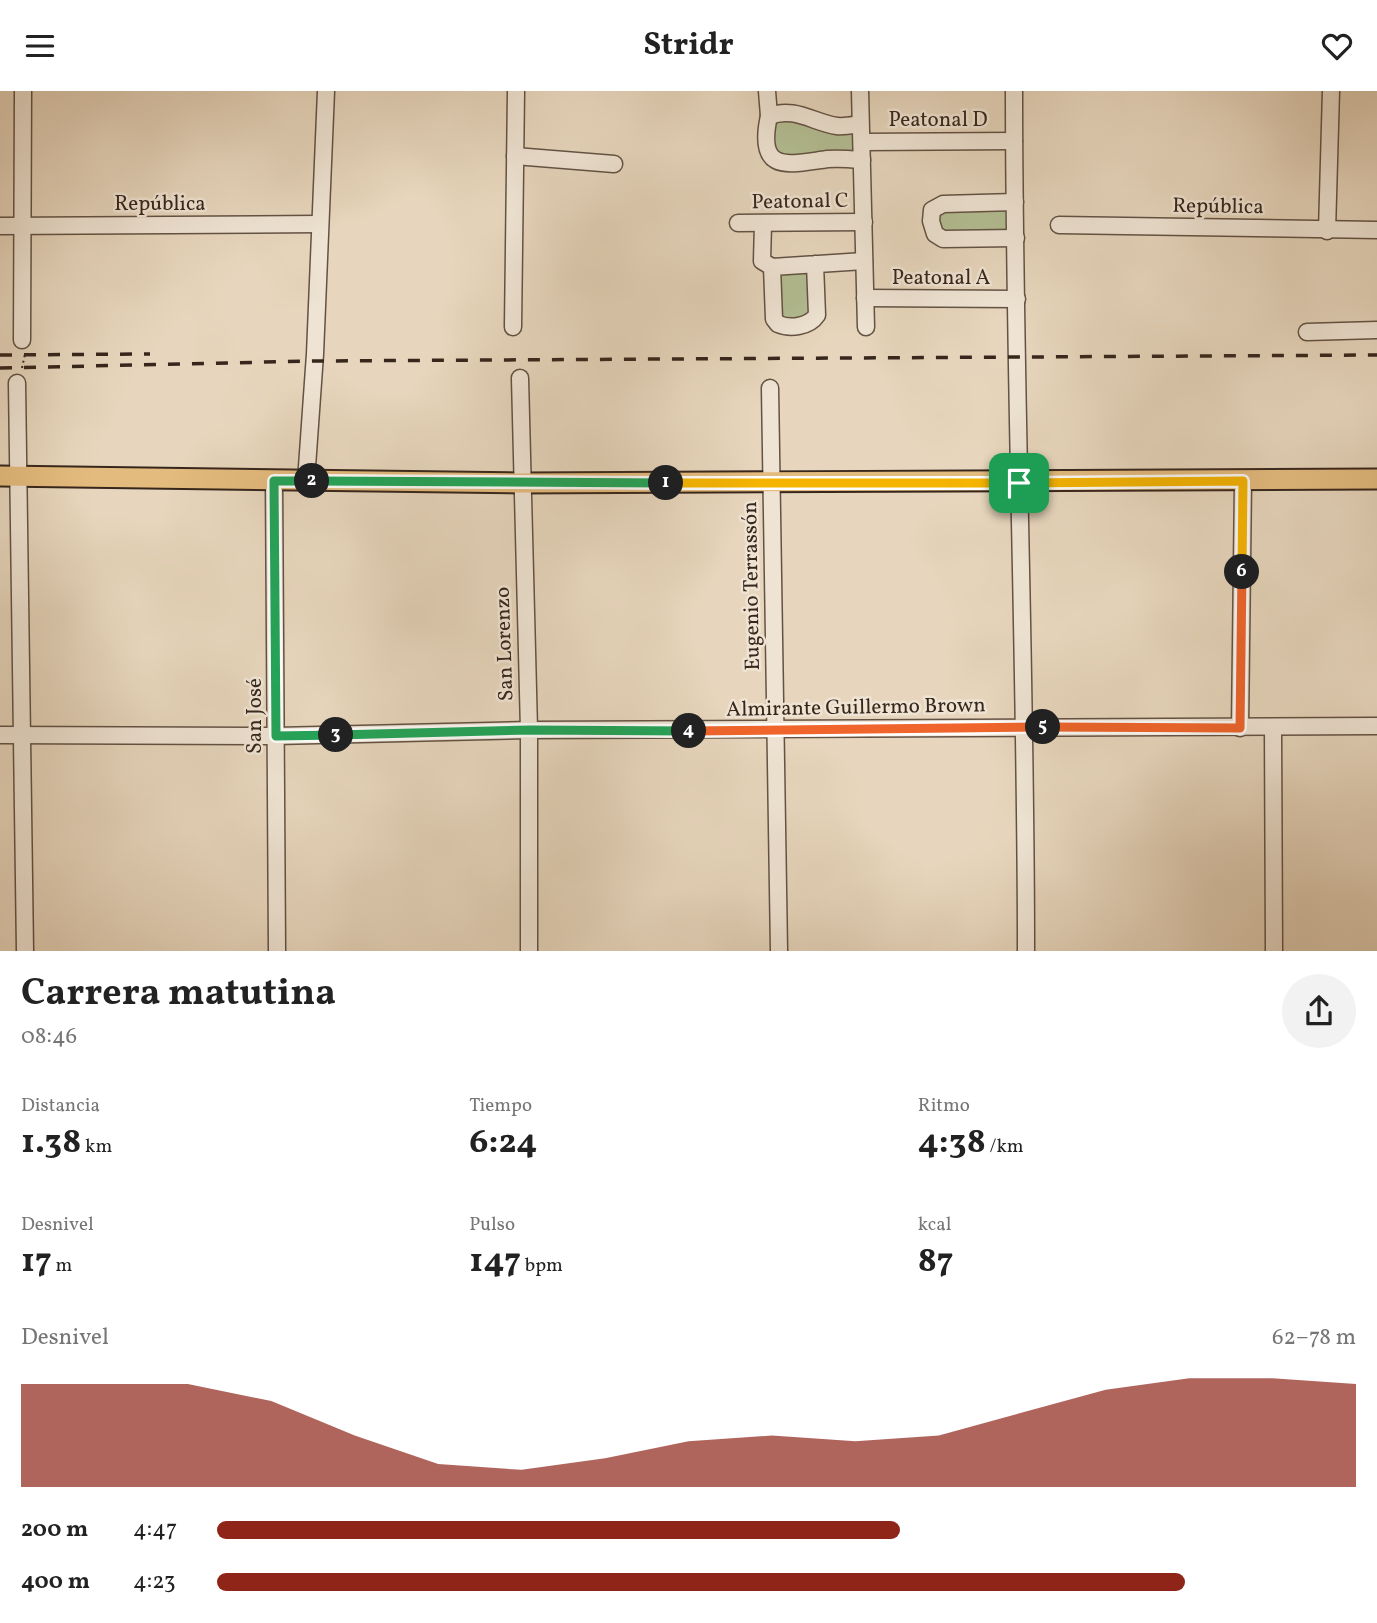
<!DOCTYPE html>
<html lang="es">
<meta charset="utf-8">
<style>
:root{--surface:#fff;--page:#f2f2f2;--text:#222;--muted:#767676;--accent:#8f2418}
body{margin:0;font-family:Vollkorn,serif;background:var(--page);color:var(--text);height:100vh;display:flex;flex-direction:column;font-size:26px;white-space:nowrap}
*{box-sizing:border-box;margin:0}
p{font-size:23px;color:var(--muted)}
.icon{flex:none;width:38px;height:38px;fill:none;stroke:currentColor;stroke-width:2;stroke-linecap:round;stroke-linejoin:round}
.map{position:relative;height:860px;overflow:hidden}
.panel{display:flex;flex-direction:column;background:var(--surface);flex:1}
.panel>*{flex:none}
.pin{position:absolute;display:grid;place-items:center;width:60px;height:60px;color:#fff;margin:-30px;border-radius:14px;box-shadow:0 4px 10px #0006}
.km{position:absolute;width:35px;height:35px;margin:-18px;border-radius:50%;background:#222;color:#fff;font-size:19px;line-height:35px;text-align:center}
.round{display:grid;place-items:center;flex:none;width:74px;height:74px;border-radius:37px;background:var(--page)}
.overview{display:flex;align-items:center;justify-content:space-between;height:119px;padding:0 21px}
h1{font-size:38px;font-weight:700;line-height:52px}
.figures{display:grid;grid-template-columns:repeat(3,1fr);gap:10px;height:119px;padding:7px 21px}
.figures div{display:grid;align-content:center}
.figures b{font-size:35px;font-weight:700}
.figures small{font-size:19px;font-weight:400}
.figures p{font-size:19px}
.chart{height:196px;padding:14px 21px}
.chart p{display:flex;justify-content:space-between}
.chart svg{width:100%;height:126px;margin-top:7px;fill:var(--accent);opacity:.7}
ul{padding:0 21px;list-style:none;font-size:23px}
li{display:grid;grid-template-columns:112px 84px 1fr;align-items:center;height:52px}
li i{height:18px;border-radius:9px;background:var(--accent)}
header{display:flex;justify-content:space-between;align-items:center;height:91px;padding:0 21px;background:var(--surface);font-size:32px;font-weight:700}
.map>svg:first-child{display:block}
</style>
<header><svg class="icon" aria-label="menu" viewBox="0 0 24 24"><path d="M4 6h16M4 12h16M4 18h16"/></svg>Stridr<svg class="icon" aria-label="heart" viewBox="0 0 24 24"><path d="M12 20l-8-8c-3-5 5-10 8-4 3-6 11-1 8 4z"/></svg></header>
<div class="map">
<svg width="1377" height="860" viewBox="0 0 1377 860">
<rect width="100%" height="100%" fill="#e7d6bd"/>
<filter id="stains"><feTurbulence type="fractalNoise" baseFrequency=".00286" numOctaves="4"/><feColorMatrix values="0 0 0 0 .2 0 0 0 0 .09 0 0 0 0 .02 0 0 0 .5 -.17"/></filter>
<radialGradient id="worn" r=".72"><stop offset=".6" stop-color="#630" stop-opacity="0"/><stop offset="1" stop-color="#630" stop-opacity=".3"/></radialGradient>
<g fill="#b3be93" stroke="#757258" stroke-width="2">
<path d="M782,28L854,39L853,62L781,66L773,54L774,34Z"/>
<path d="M1009,115V141L946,142L937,137L938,124L944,118Z"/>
<path d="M809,178L812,220L806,229L782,227L777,180Z"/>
</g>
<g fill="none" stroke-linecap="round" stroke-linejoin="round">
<defs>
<g id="minor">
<path d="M767,0L769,25"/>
<path d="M860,0L866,236"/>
<path d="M1014,0C1014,287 1026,573 1026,860"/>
<path d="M860,33C853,34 844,36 837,35C814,32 795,15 769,25C756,84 789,73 828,68C839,67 850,68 862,69"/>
<path d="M862,51L1014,50"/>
<path d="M515,65L614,73"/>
<path d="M1015,111L943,113L932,119L931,130L935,143L943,148L1016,147"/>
<path d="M738,132L864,131"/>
<path d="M763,133L762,170L772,176"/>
<path d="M1059,134L1377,139"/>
<path d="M0,135L320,133"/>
<path d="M1327,140L1331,0"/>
<path d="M815,173L817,224C809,236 790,238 778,233L774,228L772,176L864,170"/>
<path d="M865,207L1017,208"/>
<path d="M513,236L516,0"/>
<path d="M1307,241L1377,239"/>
<path d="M22,249L23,0"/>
<path d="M520,287L529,639V860"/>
<path d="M17,292L25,860"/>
<path d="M770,297L779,860"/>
<path d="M274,390L277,860"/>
<path d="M306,390L315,263L326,0"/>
<path d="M1240,637L1243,391"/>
<path d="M1273,637L1274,860"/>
<path d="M0,644L276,645L529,639L1377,635"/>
</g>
<path id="major" d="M0,385L521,392L1377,388"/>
</defs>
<use href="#minor" stroke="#635244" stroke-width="19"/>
<use href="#major" stroke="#37261c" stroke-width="23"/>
<path stroke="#37261c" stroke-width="2" stroke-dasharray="2 3.5" stroke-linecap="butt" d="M22,277L25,263"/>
<use href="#minor" stroke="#efe4d4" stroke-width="16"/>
<use href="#major" stroke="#e4bb7e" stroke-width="19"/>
<g stroke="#37261c" stroke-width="3.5" stroke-dasharray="12 12" stroke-linecap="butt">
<path d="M0,264L150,263"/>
<path d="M0,277L314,270L1377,264"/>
</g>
</g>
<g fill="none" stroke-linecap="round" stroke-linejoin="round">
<defs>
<path id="split-1" d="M666,392H1019"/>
<path id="split-2" d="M312,390L666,392"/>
<path id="split-3" d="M312,390H274L276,645L336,644"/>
<path id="split-4" d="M336,644L529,639L689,640"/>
<path id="split-5" d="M689,640L1043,636"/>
<path id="split-6" d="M1043,636L1240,637L1242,481"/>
<path id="split-7" d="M1019,392L1243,390L1242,481"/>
</defs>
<use href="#split-1" stroke="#fff" stroke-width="14"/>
<use href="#split-2" stroke="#fff" stroke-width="14"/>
<use href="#split-3" stroke="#fff" stroke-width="14"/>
<use href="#split-4" stroke="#fff" stroke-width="14"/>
<use href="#split-5" stroke="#fff" stroke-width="14"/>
<use href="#split-6" stroke="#fff" stroke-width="14"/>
<use href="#split-7" stroke="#fff" stroke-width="14"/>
<use href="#split-1" stroke="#f5b400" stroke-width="9"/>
<use href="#split-2" stroke="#22a559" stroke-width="9"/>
<use href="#split-3" stroke="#22a559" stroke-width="9"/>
<use href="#split-4" stroke="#22a559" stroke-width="9"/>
<use href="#split-5" stroke="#f0652b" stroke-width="9"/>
<use href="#split-6" stroke="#f0652b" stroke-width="9"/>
<use href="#split-7" stroke="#f5b400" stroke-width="9"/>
</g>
<g text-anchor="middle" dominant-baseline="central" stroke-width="5" stroke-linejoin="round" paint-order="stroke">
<g font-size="21" fill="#37261c" stroke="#efe4d4">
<text x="938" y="29">Peatonal D</text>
<text transform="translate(800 111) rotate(-1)">Peatonal C</text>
<text x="160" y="113">República</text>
<text transform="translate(1218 116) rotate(1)">República</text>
<text x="941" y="187">Peatonal A</text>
<text transform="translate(752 495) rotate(-91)">Eugenio Terrassón</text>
<text transform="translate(505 553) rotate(-92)">San Lorenzo</text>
<text transform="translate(856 617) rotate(-1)">Almirante Guillermo Brown</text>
<text transform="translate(255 625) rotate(-90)">San José</text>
</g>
</g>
<rect width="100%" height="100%" filter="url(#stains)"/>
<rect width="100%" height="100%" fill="url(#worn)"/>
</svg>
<div class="pin" style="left:1019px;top:392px;background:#1e9e55"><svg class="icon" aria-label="arrive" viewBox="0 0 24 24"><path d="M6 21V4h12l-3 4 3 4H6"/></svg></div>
<b class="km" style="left:666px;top:392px">1</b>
<b class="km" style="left:312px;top:390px">2</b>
<b class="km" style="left:336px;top:644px">3</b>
<b class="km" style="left:689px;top:640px">4</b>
<b class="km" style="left:1043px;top:636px">5</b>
<b class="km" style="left:1242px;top:481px">6</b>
</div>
<section class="panel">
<div class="overview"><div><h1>Carrera matutina</h1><p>08:46</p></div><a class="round"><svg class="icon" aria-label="share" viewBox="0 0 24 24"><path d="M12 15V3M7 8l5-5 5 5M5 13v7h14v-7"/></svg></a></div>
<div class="figures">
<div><p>Distancia</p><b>1.38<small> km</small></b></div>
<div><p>Tiempo</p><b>6:24</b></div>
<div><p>Ritmo</p><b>4:38<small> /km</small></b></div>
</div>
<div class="figures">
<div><p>Desnivel</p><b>17<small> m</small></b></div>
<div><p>Pulso</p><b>147<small> bpm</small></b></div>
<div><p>kcal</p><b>87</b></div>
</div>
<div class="chart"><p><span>Desnivel</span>62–78 m</p>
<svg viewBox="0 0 160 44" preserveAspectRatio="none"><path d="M0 44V8L10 8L20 8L30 14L40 26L50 36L60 38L70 34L80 28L90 26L100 28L110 26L120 18L130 10L140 6L150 6L160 8V44z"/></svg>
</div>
<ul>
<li><b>200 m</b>4:47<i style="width:60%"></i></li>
<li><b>400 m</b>4:23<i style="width:85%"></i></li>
</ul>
</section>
